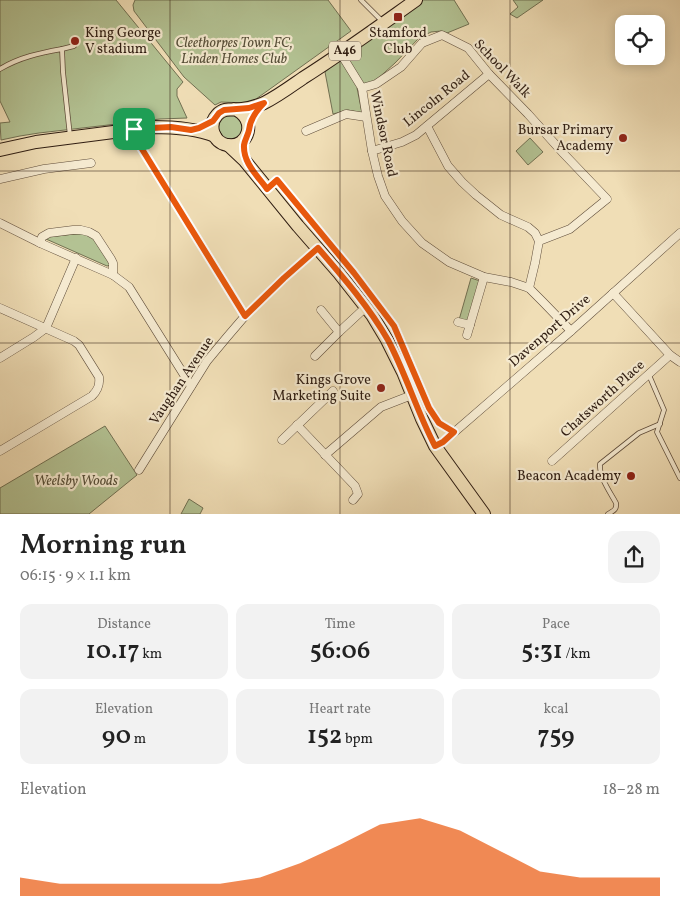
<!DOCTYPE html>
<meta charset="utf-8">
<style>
:root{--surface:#fff;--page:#f2f2f2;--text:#222;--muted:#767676;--accent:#ea580c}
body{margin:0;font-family:Vollkorn,serif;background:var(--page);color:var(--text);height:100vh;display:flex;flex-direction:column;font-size:19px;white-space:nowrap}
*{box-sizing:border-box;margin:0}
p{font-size:16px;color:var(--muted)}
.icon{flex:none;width:28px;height:28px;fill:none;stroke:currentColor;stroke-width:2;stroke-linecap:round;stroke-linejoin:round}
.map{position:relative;height:514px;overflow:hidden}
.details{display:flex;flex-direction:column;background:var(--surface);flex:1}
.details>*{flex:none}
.fabs{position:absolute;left:615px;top:15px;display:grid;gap:10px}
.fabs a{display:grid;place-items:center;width:50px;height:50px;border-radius:10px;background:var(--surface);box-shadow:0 2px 12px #0003;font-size:25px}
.pin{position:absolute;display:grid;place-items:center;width:42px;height:42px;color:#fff;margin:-21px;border-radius:10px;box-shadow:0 2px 8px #0006}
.round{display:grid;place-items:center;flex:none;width:52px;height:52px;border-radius:15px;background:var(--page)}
.head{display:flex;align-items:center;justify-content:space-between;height:85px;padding:0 20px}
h1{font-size:28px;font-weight:600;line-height:38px}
.metrics{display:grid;grid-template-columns:repeat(3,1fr);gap:8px;height:85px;padding:5px 20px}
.metrics div{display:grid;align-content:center;border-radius:12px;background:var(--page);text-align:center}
.metrics b{font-size:25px;font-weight:600}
.metrics small{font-size:14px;font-weight:400}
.metrics p{font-size:14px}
.chart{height:140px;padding:10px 20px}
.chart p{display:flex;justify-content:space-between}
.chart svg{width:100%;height:90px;margin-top:5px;fill:var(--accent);opacity:.7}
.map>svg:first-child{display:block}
</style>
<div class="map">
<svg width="680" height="514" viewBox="0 0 680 514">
<rect width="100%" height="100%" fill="#f0deb6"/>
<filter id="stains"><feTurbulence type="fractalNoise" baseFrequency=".004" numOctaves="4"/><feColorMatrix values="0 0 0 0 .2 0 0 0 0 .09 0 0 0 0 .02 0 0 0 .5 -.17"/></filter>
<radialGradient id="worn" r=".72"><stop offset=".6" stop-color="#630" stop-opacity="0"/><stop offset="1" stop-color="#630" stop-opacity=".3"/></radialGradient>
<g fill="#b3c293" stroke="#717052">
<path d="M0,0H116L183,82L177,89V96L187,118L160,119L39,133L20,136L1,140L0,123L10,122L0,101Z"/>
<path d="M135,0H328L351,31L256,99L247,103L221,102L215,105L184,77L134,11L133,5Z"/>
<path d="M423,0H454L469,24L447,33L441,31L431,32L419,38L395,63L374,82L357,88L362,113L348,110L333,114L325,72L346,54Z"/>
<path d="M513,0H543L517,18L510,14L518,7Z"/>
<path d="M237,114L245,131L234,141L220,137L216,123L222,115Z"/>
<path d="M530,138L543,152L528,165L516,151Z"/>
<path d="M84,233L96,240L111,265L107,266L46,239L47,237Z"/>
<path d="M471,278L480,281L469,323L459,320Z"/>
<path d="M105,426L137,475L89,514H0V488Z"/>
<path d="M189,499L203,508L200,514H181Z"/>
</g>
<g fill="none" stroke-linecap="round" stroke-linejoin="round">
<defs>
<g id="service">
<path d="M361,0L382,21"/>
<path d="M62,49L74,46"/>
<path d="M0,69C20,57 40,53 62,49L63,72L70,136"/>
<path d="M649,375L664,410L657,432L680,478"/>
<path d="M608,514C613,511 617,510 616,503C610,492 599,477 600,464L639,433L660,424"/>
</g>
<g id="minor">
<path d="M341,54L362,88L372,151L378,176L385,196L402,221L422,243L449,262L484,277L511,282L529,288L543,302L571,331"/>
<path d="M362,88L376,84L401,67L422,43L442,35L468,48L489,74L528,114L564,154L607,199L570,229L539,241L535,263L529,288"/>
<path d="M427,126L448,166L462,182L476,195L501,215L528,227L535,233L539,241"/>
<path d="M134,129L137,141L245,316"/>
<path d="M306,131L346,114L366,117"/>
<path d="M372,151L402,142L416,135L489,74"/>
<path d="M0,179L44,169L91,163"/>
<path d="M267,189L277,180L354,273L394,326L429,408L439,423L454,432"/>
<path d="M0,223L40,243L113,275L129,287L191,386"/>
<path d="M40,243L42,237L49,233L73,230H81L89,232L96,236L111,259L113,263V275"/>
<path d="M613,293L670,355L680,362"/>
<path d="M0,308L74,341L79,345L99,377C100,385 98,390 92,396L0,451"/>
<path d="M321,310L339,332"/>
<path d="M458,322L470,325"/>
<path d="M467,335L484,277"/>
<path d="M315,356L339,332L366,307"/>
<path d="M0,358L34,337L46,328L76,258"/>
<path d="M297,425L355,486L358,494L353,500"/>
<path d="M282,440L333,391"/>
<path d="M435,446L443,442L571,331L680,233"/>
<path d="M325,455L381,407L412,395"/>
<path d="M552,461L670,355"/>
<path d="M139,470L207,361L227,337L245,316L284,278L318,248"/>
</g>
<g id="primary">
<path d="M234,109C258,118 249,149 227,145C213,142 208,125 217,115C224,107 233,110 242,109C250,108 257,106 264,103C278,96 290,87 303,78C341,54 378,27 416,0"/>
<path d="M228,145L245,161L298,226L339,273L372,315L387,340L403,372L422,419L435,446L484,514"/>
<path d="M0,150L36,142L152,127C173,127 195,128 215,136"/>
</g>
</defs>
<use href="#service" stroke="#5f4d3b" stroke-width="5.5"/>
<use href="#minor" stroke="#5f4d3b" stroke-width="9"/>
<use href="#primary" stroke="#2f1d12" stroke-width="14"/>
<use href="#service" stroke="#f5ead0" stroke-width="4"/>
<use href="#minor" stroke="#f5ead0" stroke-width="8"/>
<use href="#primary" stroke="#f0deb6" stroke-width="12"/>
</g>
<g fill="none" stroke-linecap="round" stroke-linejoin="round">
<defs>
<path id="route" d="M264,103C256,111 250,119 249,130C248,135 245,139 244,145C243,163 257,175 267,189L277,180L354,273L394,326L429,408L439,423L454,432L443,442L435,446C417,412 406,374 388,340C369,307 343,277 318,248L284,278L245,316L137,141L134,129L152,128L171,127L191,130L199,128L213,121L219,113L224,110L249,108Z"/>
</defs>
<use href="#route" stroke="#fff" stroke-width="10"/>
<use href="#route" stroke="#ea580c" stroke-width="6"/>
</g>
<path fill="none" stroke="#2f1d12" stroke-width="1" stroke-opacity="0.55" d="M170,0V514M340,0V514M510,0V514M0,171H680M0,343H680"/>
<g fill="#8f2418" stroke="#f5ead0" stroke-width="2">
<rect x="393" y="12" width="10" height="10" rx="2.5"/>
<circle cx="75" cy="41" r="5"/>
<circle cx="623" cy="138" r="5"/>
<circle cx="381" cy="388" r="5"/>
<circle cx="631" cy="476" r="5"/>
</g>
<g text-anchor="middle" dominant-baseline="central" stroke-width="4.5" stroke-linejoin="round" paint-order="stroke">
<rect fill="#f5ead0" stroke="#6a5a4b" stroke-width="1" x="329" y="41.5" width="32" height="19" rx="4"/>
<g font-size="12" font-weight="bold" fill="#2f1d12">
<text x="345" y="51">A46</text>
</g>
<g font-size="14" fill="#2f1d12" stroke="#f5ead0" text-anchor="end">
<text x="85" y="33" text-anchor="start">King George<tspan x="85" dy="16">V stadium</tspan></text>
<text x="398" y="33" text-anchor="middle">Stamford<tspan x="398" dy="16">Club</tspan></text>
<text x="613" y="130">Bursar Primary<tspan x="613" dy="16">Academy</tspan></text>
<text x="371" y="380">Kings Grove<tspan x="371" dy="16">Marketing Suite</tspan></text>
<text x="621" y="476">Beacon Academy</text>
</g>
<g font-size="14" font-style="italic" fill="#574f39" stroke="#f5ead0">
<text x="234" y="43">Cleethorpes Town FC,<tspan x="234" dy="16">Linden Homes Club</tspan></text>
<text x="76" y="481">Weelsby Woods</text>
</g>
<g font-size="14" fill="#2f1d12" stroke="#f5ead0">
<text transform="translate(502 69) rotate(46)">School Walk</text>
<text transform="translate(437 99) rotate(-39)">Lincoln Road</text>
<text transform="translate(383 134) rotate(78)">Windsor Road</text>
<text transform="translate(550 331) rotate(-41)">Davenport Drive</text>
<text transform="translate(182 381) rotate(-56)">Vaughan Avenue</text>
<text transform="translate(603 399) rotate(-42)">Chatsworth Place</text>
</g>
</g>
<rect width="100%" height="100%" filter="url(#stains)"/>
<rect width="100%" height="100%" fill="url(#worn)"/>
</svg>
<div class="fabs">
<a><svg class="icon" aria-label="locate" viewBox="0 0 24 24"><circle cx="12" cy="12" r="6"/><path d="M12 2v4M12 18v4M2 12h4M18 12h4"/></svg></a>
</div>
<div class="pin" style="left:134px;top:129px;background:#1e9e55"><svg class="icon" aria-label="arrive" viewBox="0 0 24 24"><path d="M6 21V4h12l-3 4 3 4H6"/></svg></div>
</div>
<section class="details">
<div class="head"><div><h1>Morning run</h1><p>06:15 · 9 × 1.1 km</p></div><a class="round"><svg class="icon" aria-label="share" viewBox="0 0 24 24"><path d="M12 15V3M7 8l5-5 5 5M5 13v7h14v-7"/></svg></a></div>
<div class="metrics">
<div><p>Distance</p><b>10.17<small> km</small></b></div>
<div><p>Time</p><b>56:06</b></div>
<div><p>Pace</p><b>5:31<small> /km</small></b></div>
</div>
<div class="metrics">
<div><p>Elevation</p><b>90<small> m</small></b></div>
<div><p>Heart rate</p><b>152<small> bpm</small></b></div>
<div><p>kcal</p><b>759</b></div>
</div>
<div class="chart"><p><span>Elevation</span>18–28 m</p>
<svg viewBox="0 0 160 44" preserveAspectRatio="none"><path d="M0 44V35L10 38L20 38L30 38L40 38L50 38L60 35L70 28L80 19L90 9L100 6L110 12L120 22L130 32L140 35L150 35L160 35V44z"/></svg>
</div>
</section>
